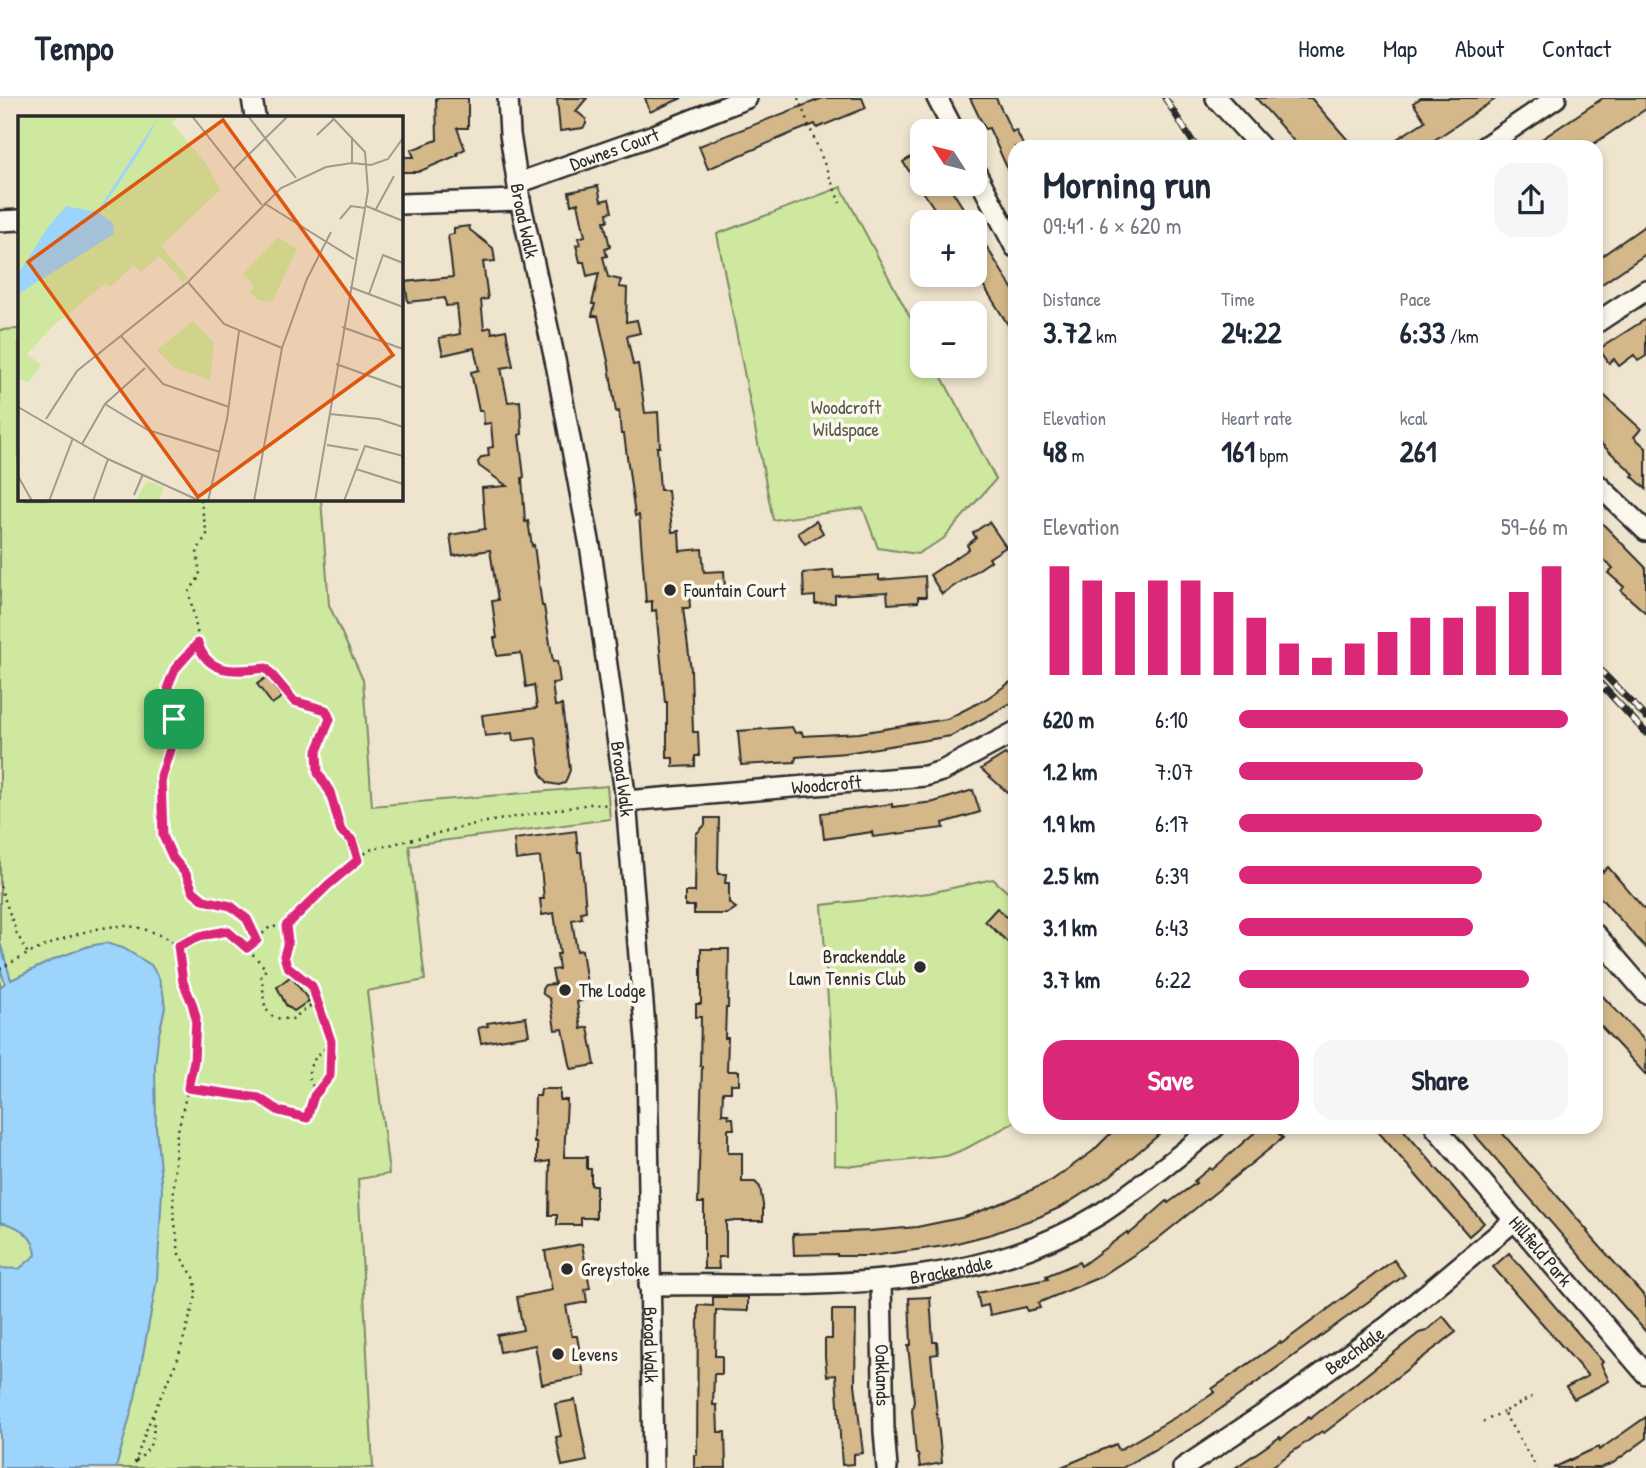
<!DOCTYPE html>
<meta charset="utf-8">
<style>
:root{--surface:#fff;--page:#f6f6f7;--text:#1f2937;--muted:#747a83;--line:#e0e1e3;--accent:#db2777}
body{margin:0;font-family:"Patrick Hand",sans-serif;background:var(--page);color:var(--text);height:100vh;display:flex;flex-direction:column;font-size:26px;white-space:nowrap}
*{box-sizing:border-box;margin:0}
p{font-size:23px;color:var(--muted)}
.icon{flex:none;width:38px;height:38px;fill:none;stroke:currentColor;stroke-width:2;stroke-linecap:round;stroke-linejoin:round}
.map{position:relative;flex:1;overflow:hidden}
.details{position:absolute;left:1008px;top:42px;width:595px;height:994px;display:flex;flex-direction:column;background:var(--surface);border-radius:21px;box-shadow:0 4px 10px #0003}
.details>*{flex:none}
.needle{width:46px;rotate:306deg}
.fabs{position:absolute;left:910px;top:21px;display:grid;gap:14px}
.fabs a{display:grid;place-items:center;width:77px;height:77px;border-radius:14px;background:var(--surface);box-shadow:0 4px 10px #0003;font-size:35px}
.pin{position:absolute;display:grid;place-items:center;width:60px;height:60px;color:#fff;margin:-30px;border-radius:14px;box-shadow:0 4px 10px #0006}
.round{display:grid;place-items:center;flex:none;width:74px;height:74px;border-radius:21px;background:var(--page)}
.summary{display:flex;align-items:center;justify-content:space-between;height:119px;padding:0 35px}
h1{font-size:38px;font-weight:800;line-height:52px}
.figures{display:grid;grid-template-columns:repeat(3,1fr);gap:10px;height:119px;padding:7px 35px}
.figures div{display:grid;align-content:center}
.figures b{font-size:30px;font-weight:800}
.figures small{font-size:19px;font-weight:400}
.figures p{font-size:19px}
.chart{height:196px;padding:14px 35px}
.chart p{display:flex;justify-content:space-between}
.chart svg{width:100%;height:126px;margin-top:7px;stroke:var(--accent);stroke-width:6}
.primary-button{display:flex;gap:14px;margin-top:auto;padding:14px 35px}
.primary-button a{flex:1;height:80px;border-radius:21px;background:var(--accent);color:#fff;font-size:28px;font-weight:800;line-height:80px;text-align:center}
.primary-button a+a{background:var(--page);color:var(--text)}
ul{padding:0 35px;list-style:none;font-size:23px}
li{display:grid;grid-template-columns:112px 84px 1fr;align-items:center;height:52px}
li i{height:18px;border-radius:9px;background:var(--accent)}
header{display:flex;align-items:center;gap:42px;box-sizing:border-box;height:98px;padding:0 35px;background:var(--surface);border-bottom:2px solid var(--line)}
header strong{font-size:33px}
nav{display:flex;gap:38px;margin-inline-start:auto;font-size:24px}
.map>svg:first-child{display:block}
</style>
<header>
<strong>Tempo</strong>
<nav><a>Home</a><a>Map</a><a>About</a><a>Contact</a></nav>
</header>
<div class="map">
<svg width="1646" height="1370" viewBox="0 0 1646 1370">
<rect width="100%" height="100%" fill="#efe4ce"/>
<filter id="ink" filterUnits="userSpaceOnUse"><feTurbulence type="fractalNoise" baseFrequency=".0143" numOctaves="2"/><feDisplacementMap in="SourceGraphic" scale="14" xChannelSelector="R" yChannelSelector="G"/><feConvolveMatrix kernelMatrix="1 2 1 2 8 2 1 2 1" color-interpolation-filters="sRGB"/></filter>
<g filter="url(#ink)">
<g fill="#cee99f" stroke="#7c8a65" stroke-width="2">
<path d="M841,89L922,242V268H936L996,381L943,441L917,456L878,450L863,410L773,422L717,136Z"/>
<path d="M19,231V401H321L329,507L363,582L372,708L607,688L610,721L409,747L425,882L367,893L389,1076L358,1081L373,1370H0V232Z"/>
<path d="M993,781L1015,801V1024L965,1051L947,1058L854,1068L835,1067V1014L822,807L929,795Z"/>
</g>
<path fill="#9cd4fc" stroke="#6f90a8" stroke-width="2" d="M0,844L11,882L57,860L89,848L106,845L123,850L151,867L159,880L163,894L165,909L158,941L155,968L156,1029L162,1093L157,1182L135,1300L116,1370H0V1170L19,1171L36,1157C34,1137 19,1128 0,1124V889L5,885L0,870Z"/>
<g fill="#d4b889" stroke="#2b2b2b" stroke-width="2">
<path d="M436,0H468V30H457L465,51L457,55L458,57L418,74H401V59H414L411,52L437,42Z"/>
<path d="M557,0H587L576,13L586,21V26L583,30L560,33Z"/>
<path d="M645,0H682L650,14Z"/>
<path d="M823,0H862L866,10L817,30L815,26L792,35L708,71L699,48Z"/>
<path d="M970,0H996L1012,34L1016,32L1024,49H1015V87L989,30L985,31Z"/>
<path d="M1256,0H1311L1354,49H1299Z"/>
<path d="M1421,0H1497L1424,49H1403L1397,41L1425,23L1413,5Z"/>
<path d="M1603,0H1646V11L1589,49H1530Z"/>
<path d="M922,52V86H948L972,124H944L932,107L903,64Z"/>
<path d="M598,88L601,103L609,101L612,114L607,115L608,123H604L610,149L605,151L607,158L603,159L608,179L621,182L619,189L627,190L626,224L637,222L640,235L627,238L633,267L638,266L645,315L658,314L660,349H657L660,392H668L672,434L679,433L680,453L702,451L704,474L724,473L725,488L689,490L690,510H683L691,572L693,634H698L699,658H695V668L673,669V660H667V604H665L656,512L652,513V503L646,504L639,417L635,418L624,336H621L619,313L616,314L609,268L598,218H592L595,206H592L599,175L587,178L584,164H580L576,147L580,146L578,140L585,138L578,105L571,107L569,94Z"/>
<path d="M1646,127V156L1596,190V162Z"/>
<path d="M469,128L470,132L493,150L495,163L483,164L488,201L481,202L484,231L491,229L492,235L506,232L513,268L501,270L508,304L520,303L522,336L519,337L524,379L522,380L525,424L528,423L532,448L534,447L542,508H544L553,564L557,563L560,584L552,585L555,608L562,607L570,672L565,685L559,687L548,685L541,676L536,640L513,643L512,635L485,638L482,617L537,610L534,587L526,589L521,555L497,558L494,540H497L492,503L498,502L490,452L453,458L450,437L485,431L482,390L507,388L479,368L478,364L482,359L489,358L488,350L493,349L491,325L484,326L483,313H479L471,274L479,272L474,250L443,257L439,240L460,236L457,207L446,208L445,200L408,204L405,184L453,179L448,137L454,136V130Z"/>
<path d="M975,130L1015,195V238L975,174Z"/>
<path d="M1646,221V258L1638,263L1634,257L1619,268L1614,261L1609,265L1599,251Z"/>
<path d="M1596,290L1641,331L1634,339L1646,350V391L1632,378L1634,376L1596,341Z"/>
<path d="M1596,419L1646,470V515L1621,493L1624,489L1608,475L1613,470L1596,455Z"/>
<path d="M816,423L823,435L805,446L798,435Z"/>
<path d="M989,424L1006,449L989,460L991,463L942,496L930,477L969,451L967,447L976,440L973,435Z"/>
<path d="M833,472L834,480L879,477V482L925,478L926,499H918V504L888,506L887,494L835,497V505L815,506V498L804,499L803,475Z"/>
<path d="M267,579L282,599L272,606L257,586Z"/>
<path d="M1015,581V603L951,638L846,655L796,659L795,664L741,667L738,633L792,629L795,635L802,634L803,638L859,635L947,621L986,601Z"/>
<path d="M1005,656L1015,664V701L981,671Z"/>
<path d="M973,692L980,714L943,725L944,730L873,739L872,734L824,741L821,715L892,706V709L934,704Z"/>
<path d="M705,720H719L718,771L719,776H726L725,785H729V805L736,810L727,816H694V808H685V794H695L696,736L705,727Z"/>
<path d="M576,733L578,754H581L586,813L581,814L582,820L572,822L577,853L582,852L588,894L581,896L582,903L577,904L581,931L588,929L595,967L571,971L563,931L555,932L550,901L543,896L542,891L545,887L555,886L552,872L559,871L557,856H560L554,815L542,817L540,801H544L540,759L516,762L514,741Z"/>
<path d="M1596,766L1603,774L1608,769L1646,813V850L1596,795Z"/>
<path d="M997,810L1015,827V851L985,823Z"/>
<path d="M701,851H729L728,910H726L725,940H728L727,973H739V986H731V994H723L722,1016H728L729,1020H733L734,1031H728V1055H742V1084H755L760,1089L763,1107V1123H726V1159H718L719,1171H704V1105H698L702,968H700L701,919H696V906H701Z"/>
<path d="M291,878L309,903L294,913L286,907L277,889Z"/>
<path d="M1596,891L1646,944V977L1596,923Z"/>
<path d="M526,919L529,937L481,945L478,930L488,928L487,925Z"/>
<path d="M541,991H560V1002H567L564,1059H587V1071H591V1087H596V1120H581V1127H557V1117H549L550,1063L537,1065V1045H534L535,998H540Z"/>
<path d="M1117,1029H1168L1110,1078L1063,1108L1039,1119L992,1136L945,1148L871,1158H837V1156L794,1157L793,1136L871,1133L917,1129L965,1119L1007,1103L1051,1083L1093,1053Z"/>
<path d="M1261,1029H1272L1283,1040L1155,1143L1100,1179L1038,1205L1040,1210L1027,1213L1026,1209L990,1217L988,1207L980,1209L977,1195L1048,1181L1046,1178L1079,1164L1081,1168L1127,1134L1128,1136L1133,1133L1167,1103L1168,1105L1196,1085L1194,1083L1210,1070L1212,1072Z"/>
<path d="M1374,1029H1401L1484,1125L1469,1138Z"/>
<path d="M1468,1029H1497L1588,1133L1587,1134L1646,1200V1234Z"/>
<path d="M582,1146L590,1190L585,1191L587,1204L566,1208L572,1238H577L584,1278L542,1286L535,1247L500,1254L497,1237L523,1232L517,1199L552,1192L545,1153Z"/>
<path d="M1509,1155L1603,1264L1601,1266L1609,1283L1574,1301L1566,1289L1588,1278L1493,1169Z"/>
<path d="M1394,1162L1405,1177L1201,1325L1122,1370H1059L1116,1346L1119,1352L1191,1310L1215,1294L1212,1291L1280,1244L1281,1246Z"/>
<path d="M713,1199H748V1213L716,1212L715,1258H722V1276H714L713,1307H717L718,1334H725L726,1370H694V1357H697L698,1207L713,1208Z"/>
<path d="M930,1199L933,1244H937L938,1256L931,1257L942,1365L920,1369L918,1356H916L912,1312L914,1303L908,1247H911L909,1200Z"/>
<path d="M832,1212H856L855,1286L863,1355L854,1356V1366L842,1367L836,1277L827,1278L825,1259V1241H832Z"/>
<path d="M1443,1218L1456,1234L1324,1335L1322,1333L1270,1370H1235L1280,1339L1281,1341L1309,1319L1310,1321L1419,1235L1426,1233Z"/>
<path d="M575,1302L587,1363L562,1368L556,1339L561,1338L555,1306Z"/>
<path d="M1646,1319V1341L1613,1365L1600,1370H1553L1598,1349L1599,1352Z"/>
</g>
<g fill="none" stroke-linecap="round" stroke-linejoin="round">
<defs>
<g id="minor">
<path d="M252,0L255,19"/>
<path id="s1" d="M508,0L510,36L520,102L557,271L591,453L626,703L647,953L653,1370"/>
<path d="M937,0L954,33"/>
<path d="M1216,0L1261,49"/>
<path d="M1484,49L1556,0"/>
<path d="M975,73L1015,149"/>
<path id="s2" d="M518,85L654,37L747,0"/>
<path d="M401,106L520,102"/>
<path d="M0,123L19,122"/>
<path d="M1596,225L1646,192"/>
<path d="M1596,385L1646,433"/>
<path id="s3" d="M626,703L925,678L942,673L1015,634"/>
<path d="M1596,837L1646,895"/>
<path id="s4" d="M1435,1029L1646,1276"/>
<path id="s5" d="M881,1184L884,1333L887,1370"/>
<path id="s6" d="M649,1187C801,1185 965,1200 1100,1116C1140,1090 1178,1058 1215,1029"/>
<path id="s7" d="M1183,1370L1291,1298L1388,1228L1515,1122"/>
</g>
</defs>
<use href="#minor" stroke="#2b2b2b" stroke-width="24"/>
<g stroke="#2b2b2b" stroke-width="2.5" stroke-dasharray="2 5" stroke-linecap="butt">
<path d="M798,0L840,105"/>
<path d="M200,401L207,436L197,453L200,478L189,494L202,558C227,575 236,573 266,570L294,603L326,612L330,621L317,653L318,675L330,694L341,733L352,742L358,762"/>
<path d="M198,545L175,571L168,588L174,621L173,642L161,679L163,738L173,760L185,776L193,792L204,802L231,808L247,821L256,841"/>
<path d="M0,788L17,836L28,856"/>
<path d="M179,848L200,838L227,833L247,850L270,829L286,828L328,787L369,752L475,726L590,706L610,707"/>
<path d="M248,851L266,871L261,879C266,895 259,910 275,920L292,921L316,904L312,888L287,868L284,858L288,844L286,828"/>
<path d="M0,871C32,852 85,828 123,828C143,828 162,837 179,848L183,884L192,905L196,920V941L194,963L176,1041L173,1110L179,1156L195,1181L196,1198L178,1260L148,1327L133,1370"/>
<path d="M188,990L259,1000L279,1013L309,1020L314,998L327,984L331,973V943L316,904"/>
<path d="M317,994C300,974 313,959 331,946"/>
<path d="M1532,1299L1503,1314L1537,1370"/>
<path d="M1483,1324L1503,1314"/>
<path d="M136,1363C153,1351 155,1337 153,1317"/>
</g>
<use href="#minor" stroke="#fbf7ec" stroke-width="19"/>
<defs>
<g id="rail">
<path d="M1165,0L1196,49"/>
<path d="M1596,568L1646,619"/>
<path d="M1596,581L1646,635"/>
</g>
</defs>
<use href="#rail" stroke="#2b2b2b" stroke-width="7"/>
<use href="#rail" stroke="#fbf7ec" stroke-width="4.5" stroke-dasharray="13" stroke-linecap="butt"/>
</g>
</g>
<g fill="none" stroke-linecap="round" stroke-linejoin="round" filter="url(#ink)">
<defs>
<path id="route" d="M198,545C208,578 237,573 266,570L294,603L326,612L330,621L317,653L318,675L330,694L341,733L352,742L358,762L328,787L286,828L288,844L284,858L287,868L312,888L331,943L330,978L314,998L307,1020L279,1013L259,1000L188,990L194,963L196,920L192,905L183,884L178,848L200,838L227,833L247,850L257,842L247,821L231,808L204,802L193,793L186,776L173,760L163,738L161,679L173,642L174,621L168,588L175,571Z"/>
</defs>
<use href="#route" stroke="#fff" stroke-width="14"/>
<use href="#route" stroke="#db2777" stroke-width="9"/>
</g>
<g fill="#2b2b2b" stroke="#fbf7ec" stroke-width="2.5">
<circle cx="670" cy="492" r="7"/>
<circle cx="920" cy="869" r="7"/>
<circle cx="565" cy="892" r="7"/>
<circle cx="567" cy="1171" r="7"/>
<circle cx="558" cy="1256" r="7"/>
</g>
<g text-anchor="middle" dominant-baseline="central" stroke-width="7" stroke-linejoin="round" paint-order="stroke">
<g font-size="19" fill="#2b2b2b" stroke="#fbf7ec">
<text stroke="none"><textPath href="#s2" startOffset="102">Downes Court</textPath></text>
<text stroke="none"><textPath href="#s1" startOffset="124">Broad Walk</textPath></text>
<text stroke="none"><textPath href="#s1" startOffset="691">Broad Walk</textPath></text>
<text stroke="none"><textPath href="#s3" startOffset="201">Woodcroft</textPath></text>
<text stroke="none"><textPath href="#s4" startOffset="163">Hillfield Park</textPath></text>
<text stroke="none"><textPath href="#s6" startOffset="303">Brackendale</textPath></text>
<text stroke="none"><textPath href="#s1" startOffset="1258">Broad Walk</textPath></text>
<text stroke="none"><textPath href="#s7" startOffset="208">Beechdale</textPath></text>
<text stroke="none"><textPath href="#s5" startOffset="93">Oaklands</textPath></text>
</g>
<g font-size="19" fill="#545a48" stroke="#fbf7ec">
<text x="846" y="309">Woodcroft<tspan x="846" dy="22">Wildspace</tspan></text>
</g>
<g font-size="19" fill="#2b2b2b" stroke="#fbf7ec" text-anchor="start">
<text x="684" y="492">Fountain Court</text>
<text x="906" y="858" text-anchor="end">Brackendale<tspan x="906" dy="22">Lawn Tennis Club</tspan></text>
<text x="579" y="892">The Lodge</text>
<text x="581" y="1171">Greystoke</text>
<text x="572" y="1256">Levens</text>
</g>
</g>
<g transform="translate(18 18)">
<rect width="385" height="385" fill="#efe4ce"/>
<path d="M0,0H162L154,7L189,49L202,74L143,130L170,162L165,166L141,140L123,156L116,149L92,171L88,167L35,210L9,238L23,249L11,266L0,263ZM260,121L279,133L254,186L240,184L232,176L236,170L225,158ZM175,205L196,227L192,264L155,251L139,234ZM129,365L146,371L141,385H117Z" fill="#cee99f"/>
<path d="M141,0L123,34L81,97L95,107L96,118L0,178V158L30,111L48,90L79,96Z" fill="#9cd4fc"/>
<path fill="none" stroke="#a19a8d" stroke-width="2" d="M174,0L244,89M230,0L278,62M299,19L316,3M334,21V47L353,49L370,43L385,22M216,53L270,0M246,87L336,143M348,90L385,105M358,93L376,60M322,103L333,90L347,92M170,166L206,208L264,232M332,171L385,191M351,178L365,139L385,147M324,211L385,233M103,220L145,268L211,291M318,248L385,272M87,288L130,314L202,336M0,291L90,343L182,385M312,298L361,303L385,311M28,303L59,255L170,166L263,72L308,51L334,47M64,328L87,288L127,252M309,329L340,334M338,353L385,368M0,360L14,385M116,379L125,358M31,385L55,322M75,385L90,343M190,385L209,303L221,215M236,385L264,232L289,163L313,116M297,385L350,75L347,36L313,0M326,385L347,330L385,340"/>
<path fill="#df570e" fill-opacity="0.15" stroke="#df570e" stroke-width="3.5" d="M205,4L375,239L180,381L10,146Z"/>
<rect width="385" height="385" fill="none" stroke="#2b2b2b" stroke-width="3.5"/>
</g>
</svg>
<div class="fabs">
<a><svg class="needle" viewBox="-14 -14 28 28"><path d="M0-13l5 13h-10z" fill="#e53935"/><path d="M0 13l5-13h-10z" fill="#747a83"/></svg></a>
<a>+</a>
<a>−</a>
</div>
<div class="pin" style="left:174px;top:621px;background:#1e9e55"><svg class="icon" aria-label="arrive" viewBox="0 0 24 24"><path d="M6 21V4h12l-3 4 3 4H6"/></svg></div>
<section class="details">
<div class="summary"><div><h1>Morning run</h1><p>09:41 · 6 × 620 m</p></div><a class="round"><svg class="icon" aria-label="share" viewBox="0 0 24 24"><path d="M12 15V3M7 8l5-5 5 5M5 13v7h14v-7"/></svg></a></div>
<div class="figures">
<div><p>Distance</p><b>3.72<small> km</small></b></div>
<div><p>Time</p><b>24:22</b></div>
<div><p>Pace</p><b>6:33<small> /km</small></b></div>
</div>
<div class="figures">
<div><p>Elevation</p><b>48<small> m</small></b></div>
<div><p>Heart rate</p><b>161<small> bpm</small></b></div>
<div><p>kcal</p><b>261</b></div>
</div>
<div class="chart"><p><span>Elevation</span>59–66 m</p>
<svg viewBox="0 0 160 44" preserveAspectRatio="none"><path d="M5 44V6M15 44V11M25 44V15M35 44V11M45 44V11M55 44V15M65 44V24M75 44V33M85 44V38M95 44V33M105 44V29M115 44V24M125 44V24M135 44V20M145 44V15M155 44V6"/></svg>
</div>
<ul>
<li><b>620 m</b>6:10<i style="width:100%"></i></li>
<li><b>1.2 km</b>7:07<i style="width:56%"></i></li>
<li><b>1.9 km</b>6:17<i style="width:92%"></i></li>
<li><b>2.5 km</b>6:39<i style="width:74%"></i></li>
<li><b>3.1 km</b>6:43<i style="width:71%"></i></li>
<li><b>3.7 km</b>6:22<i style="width:88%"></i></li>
</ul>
<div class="primary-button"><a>Save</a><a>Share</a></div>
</section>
</div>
